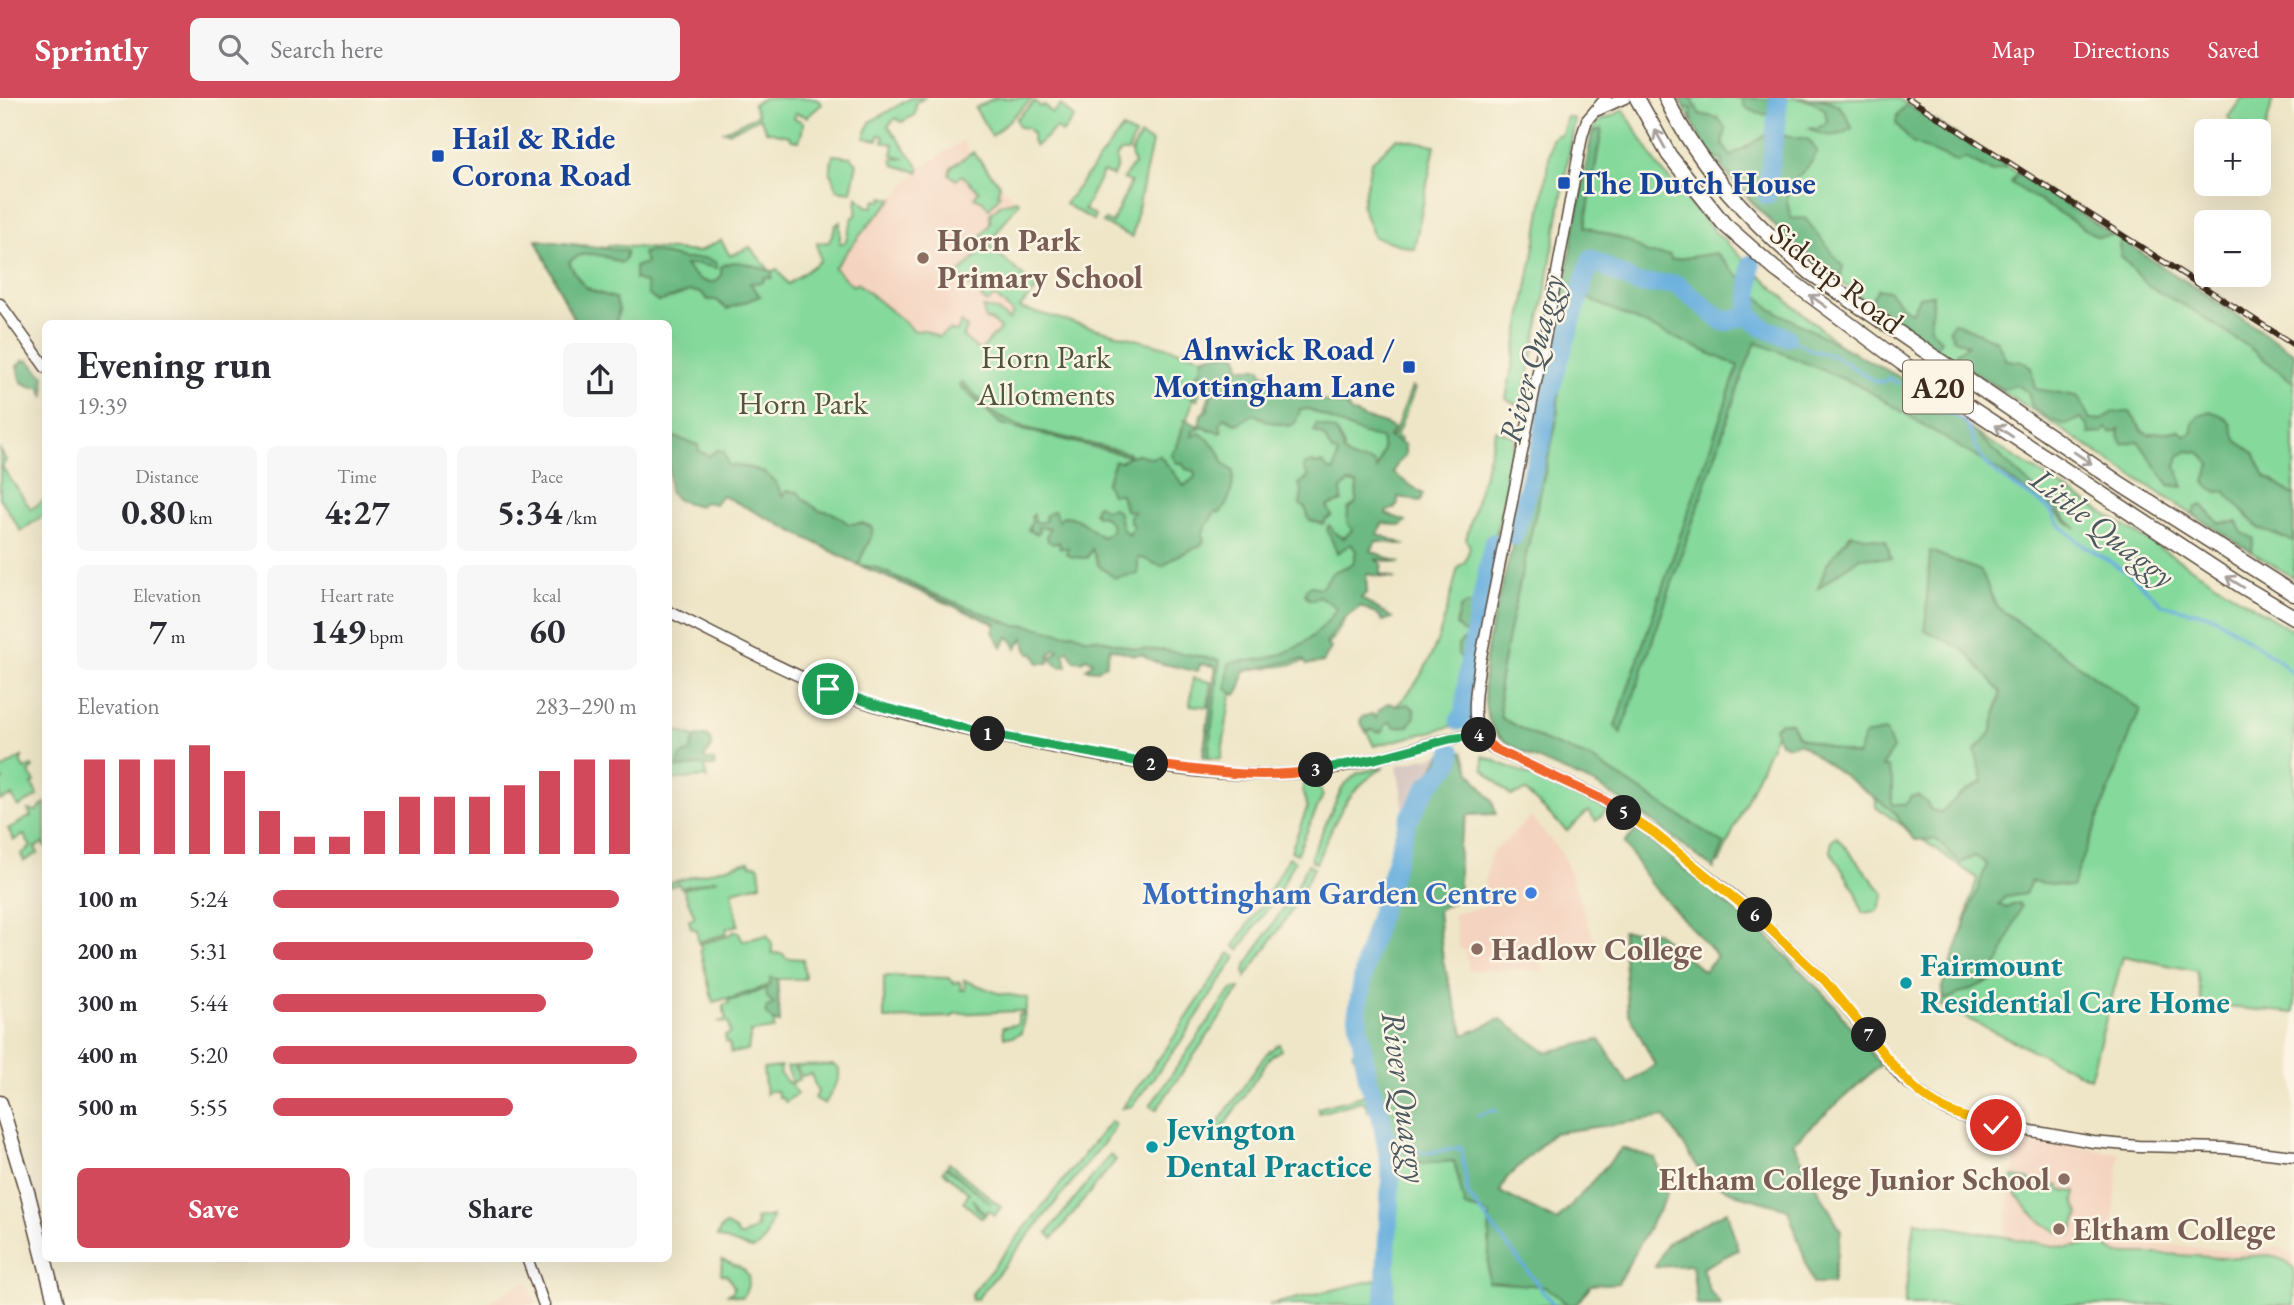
<!DOCTYPE html>
<meta charset="utf-8">
<style>
:root{--surface:#fff;--page:#f7f7f7;--text:#2b2b33;--muted:#7c7c81;--accent:#d1495b}
body{margin:0;font-family:"EB Garamond",serif;background:var(--page);color:var(--text);height:100vh;display:flex;flex-direction:column;font-size:26px;white-space:nowrap}
*{box-sizing:border-box;margin:0}
p{font-size:23px;color:var(--muted)}
.icon{flex:none;width:38px;height:38px;fill:none;stroke:currentColor;stroke-width:2;stroke-linecap:round;stroke-linejoin:round}
.map{position:relative;flex:1;overflow:hidden}
.sheet{position:absolute;left:42px;top:222px;width:630px;height:942px;display:flex;flex-direction:column;background:var(--surface);border-radius:10px;box-shadow:0 7px 28px #0002}
.sheet>*{flex:none}
.fabs{position:absolute;left:2194px;top:21px;display:grid;gap:14px}
.fabs a{display:grid;place-items:center;width:77px;height:77px;border-radius:10px;background:var(--surface);box-shadow:0 7px 28px #0002;font-size:35px}
.pin{position:absolute;display:grid;place-items:center;width:60px;height:60px;color:#fff;margin:-30px;border:4px solid #fff;border-radius:50%;box-shadow:0 2px 7px #0007}
.km{position:absolute;width:35px;height:35px;margin:-18px;border-radius:50%;background:#222;color:#fff;font-size:19px;line-height:35px;text-align:center}
.round{display:grid;place-items:center;flex:none;width:74px;height:74px;border-radius:10px;background:var(--page)}
.headline{display:flex;align-items:center;justify-content:space-between;height:119px;padding:0 35px}
h1{font-size:38px;font-weight:700;line-height:52px}
.figures{display:grid;grid-template-columns:repeat(3,1fr);gap:10px;height:119px;padding:7px 35px}
.figures div{display:grid;align-content:center;border-radius:10px;background:var(--page);text-align:center}
.figures b{font-size:35px;font-weight:700}
.figures small{font-size:19px;font-weight:400}
.figures p{font-size:19px}
.chart{height:196px;padding:14px 35px}
.chart p{display:flex;justify-content:space-between}
.chart svg{width:100%;height:126px;margin-top:7px;stroke:var(--accent);stroke-width:6}
.primary-button{display:flex;gap:14px;margin-top:auto;padding:14px 35px}
.primary-button a{flex:1;height:80px;border-radius:10px;background:var(--accent);color:#fff;font-size:28px;font-weight:700;line-height:80px;text-align:center}
.primary-button a+a{background:var(--page);color:var(--text)}
ul{padding:0 35px;list-style:none;font-size:23px}
li{display:grid;grid-template-columns:112px 84px 1fr;align-items:center;height:52px}
li i{height:18px;border-radius:9px;background:var(--accent)}
header{display:flex;align-items:center;gap:42px;box-sizing:border-box;height:98px;padding:0 35px;background:var(--accent);color:#fff}
header strong{font-size:33px}
nav{display:flex;gap:38px;margin-inline-start:auto;font-size:24px}
.search{width:490px;height:63px;background:var(--page);display:flex;align-items:center;gap:18px;box-sizing:border-box;padding:0 24px;border-radius:10px;color:var(--muted);font-size:26px}
.map>svg:first-child{display:block}
</style>
<header>
<strong>Sprintly</strong>
<div class="search"><svg class="icon" aria-label="search" viewBox="0 0 24 24"><circle cx="10" cy="10" r="6"/><path d="M15 15l6 6"/></svg>Search here</div>
<nav><a>Map</a><a>Directions</a><a>Saved</a></nav>
</header>
<div class="map">
<svg width="2294" height="1207" viewBox="0 0 2294 1207">
<rect width="100%" height="100%" fill="#fcf5e5"/>
<filter id="ink" filterUnits="userSpaceOnUse"><feTurbulence type="fractalNoise" baseFrequency=".0143" numOctaves="2"/><feDisplacementMap in="SourceGraphic" scale="14" xChannelSelector="R" yChannelSelector="G"/><feConvolveMatrix kernelMatrix="1 2 1 2 8 2 1 2 1" color-interpolation-filters="sRGB"/></filter>
<filter id="wash" filterUnits="userSpaceOnUse"><feTurbulence type="fractalNoise" baseFrequency=".00686" numOctaves="4" result="noise"/><feDisplacementMap in="SourceGraphic" scale="28" xChannelSelector="R" yChannelSelector="G"/><feGaussianBlur stdDeviation="1.57" result="paint"/><feColorMatrix in="noise" values="0 0 0 0 0 0 0 0 0 0 0 0 0 0 0 0 0 1.4 0 .05"/><feComposite in="paint" operator="in"/></filter>
<g filter="url(#wash)">
<rect width="100%" height="100%" fill="#efe6c8"/>
<g fill="#f4d3c0">
<path d="M964,42L969,56L973,54L1000,87L1019,104L989,146L1037,191L955,283L834,170L870,125L921,70Z"/>
<path d="M1531,719L1563,757L1599,854L1493,852L1541,856L1542,872H1469L1465,852L1459,851L1453,816L1484,809L1485,781L1491,756Z"/>
<path d="M2018,1041L2119,1055L2112,1142L2235,1153L2281,1149L2294,1160V1207H1904L1915,1123L2004,1139Z"/>
<path d="M528,1183L536,1207H484L517,1188Z"/>
</g>
<path fill="#d0c0bc" d="M1442,656L1413,704L1405,719L1397,667Z"/>
<g fill="#85d99b" stroke="#60825c" stroke-width="2">
<path d="M764,0H816L822,6L807,19L796,15L794,20L803,24L802,34L799,43L792,42L789,38L766,33L760,20L729,34L724,33L758,17L753,6Z"/>
<path d="M911,0H924L916,5L915,17L901,24L896,20L888,28L920,70L918,74L894,67L892,61L905,60L892,57L894,46L883,44L884,38L879,37L878,42L864,40L870,24Z"/>
<path d="M994,0H1033L992,38L975,10Z"/>
<path d="M1679,0H1897L2080,114L2153,164L2199,191L2294,255V480C2206,427 2121,370 2035,314C1924,242 1804,174 1720,68C1704,47 1692,23 1679,0Z"/>
<path d="M2242,0H2273L2265,34L2251,33L2244,27L2235,30L2228,19Z"/>
<path d="M1035,3L1040,9L1044,7L1052,15L1061,7L1074,20L1062,35L1056,30L1036,48L1032,43L1033,34H1030L1029,30L1019,29L1016,21Z"/>
<path d="M1624,12L1657,67L1716,135L1788,203L1854,259L2294,534V915L2202,907L2197,873L2123,858L2090,980L1941,908L1977,780L1876,709L1875,684L1780,627L1719,765L1495,622L1506,492L1594,29L1600,23Z"/>
<path d="M1567,19L1575,21L1545,197L1524,300L1521,306H1516L1506,301L1537,137L1552,41L1555,38L1562,36Z"/>
<path d="M1122,31L1135,37L1128,54H1121L1116,59L1117,68L1113,78L1103,74L1084,112L1095,117L1093,122L1065,106Z"/>
<path d="M1140,38L1152,44L1132,139L1103,125L1105,122L1112,125L1131,84L1123,81L1134,66L1131,55Z"/>
<path d="M1397,40L1435,47L1414,151L1374,139L1362,109L1371,64Z"/>
<path d="M973,54L1000,87L998,94L1000,97L989,111L983,103L974,99L979,93L962,77L956,82L949,76L951,69Z"/>
<path d="M833,57L851,59L857,65L851,94L837,92L830,74Z"/>
<path d="M857,99L867,108L873,109L875,102L882,103L883,99L893,101L870,125L834,170L853,188L857,185L915,233L924,232L938,239L949,232L957,234L961,224L967,230L963,239L980,253L1000,231L992,223L985,221L983,210L996,212L1009,222L1013,215L995,198L987,205L958,177L988,146L1037,191L1019,210L1207,260L1186,324L1200,328L1219,265L1393,338L1412,289L1415,291L1396,339L1401,341C1391,374 1381,407 1371,439C1360,476 1350,531 1319,556C1302,569 1257,572 1235,570L1221,661L1203,659L1216,568L1179,564L999,528L859,467L669,369L668,226H576L536,142L606,150L608,147L698,154L721,142L730,158L750,149L771,174L777,171L788,186L820,163L817,145L829,144L836,127L840,124V145H845L853,119L856,118Z"/>
<path d="M1017,102L1019,104L989,145L981,138L990,126V116L1001,106Z"/>
<path d="M1496,332L1515,339L1471,565L1465,625L1374,648L1365,630C1375,623 1387,616 1396,608C1435,572 1446,517 1458,469L1465,464L1470,449L1466,441Z"/>
<path d="M0,352L6,362L2,369L31,411L45,402V416L21,433L0,400Z"/>
<path d="M1193,580L1211,584L1208,609L1190,607Z"/>
<path d="M668,630L700,641L707,682L706,679L669,682Z"/>
<path d="M23,658L20,663L24,671L32,668L33,670L29,675L35,684L32,686L38,698L18,709L12,698L0,702V684L3,682L0,680V672Z"/>
<path d="M1483,658L1589,702L1607,712L1596,723L1588,713L1567,733L1525,693L1511,698L1483,671Z"/>
<path d="M1384,669C1342,695 1336,723 1316,765L1312,763L1311,758L1343,688L1358,675Z"/>
<path d="M1313,685L1318,687L1323,697L1297,756L1291,753L1307,710L1303,695V686Z"/>
<path d="M45,705V749L43,745L35,749L38,755L24,763L21,756L31,749L24,737L14,742L8,731L31,718L28,712L36,713Z"/>
<path d="M1836,738L1884,796L1878,813L1862,815L1856,794L1831,754V743Z"/>
<path d="M1289,759L1295,763L1278,795L1239,852L1234,848L1265,801Z"/>
<path d="M749,763L751,767L756,766L759,769L761,786L732,793L738,827L727,830L726,836L698,844L697,832L691,830L689,822L694,820V817L683,791L718,781L681,790L679,786L669,789V785Z"/>
<path d="M1308,766L1314,770L1288,818L1246,879L1245,873L1247,866L1292,797Z"/>
<path d="M733,834H738L743,843L767,837L772,846V855L783,856L786,860L803,861L805,881H777L779,912L773,914L774,931L751,934L748,952L731,955L729,945L726,944L725,938L730,935L729,925L718,924L726,922L723,907L729,905L728,900L713,904L700,852L703,851L699,846L728,838Z"/>
<path d="M1230,855L1236,859L1179,946L1132,1008L1122,1010L1166,951Z"/>
<path d="M884,878L949,880L954,885L960,884L961,892H965L964,882L998,895L1028,900L1021,935L1013,939H1004L1003,929L1018,926V917H1022L1023,914L1018,913L954,916L952,919L884,921Z"/>
<path d="M1233,891H1240L1156,1012L1150,1008L1224,901Z"/>
<path d="M1279,946L1281,952L1271,958L1217,1038L1213,1032L1267,955Z"/>
<path d="M1362,950L1374,1011L1368,1013L1365,1005L1362,1003L1319,1015L1318,1010L1363,998L1364,987L1353,954Z"/>
<path d="M833,967L839,971V980L825,1006L814,1000L818,995L811,976L801,978L796,968Z"/>
<path d="M794,968L799,981L791,986L797,996L785,1004L782,1000H779L777,993H770L766,996L763,971L781,969L780,975L788,985L792,983L787,969Z"/>
<path d="M1111,1023L1115,1027L1111,1036L977,1201L972,1202L971,1197Z"/>
<path d="M1110,1057L1116,1062L1053,1140L1047,1135Z"/>
<path d="M1390,1062L1418,1066L1454,1063L1465,1109L1490,1116L1488,1183L1545,1188L1568,1207H1269L1375,1182L1381,1177L1383,1142L1386,1134L1392,1081Z"/>
<path d="M949,1065L1001,1109L995,1117L989,1112L985,1116L972,1101L977,1110L985,1117L982,1120L963,1104L969,1095L943,1073L946,1069L991,1106L947,1068Z"/>
<path d="M2013,1079L2030,1082L2032,1087L2038,1088L2040,1085L2060,1088V1092L2076,1094L2074,1103L2079,1116L2071,1137C2047,1134 2023,1110 2012,1088Z"/>
<path d="M772,1118C768,1131 766,1150 751,1151L717,1139L721,1130L726,1127L735,1132L739,1138H743L756,1131L755,1128L758,1127L755,1121Z"/>
<path d="M1915,1123L2067,1150L2097,1146L2104,1147L2118,1156H2166L2223,1160L2270,1157L2283,1162L2294,1170V1207H1904Z"/>
<path d="M722,1162C744,1171 757,1173 743,1199L728,1196L733,1194L734,1189L727,1177L721,1176Z"/>
</g>
<g fill="#6cb983" stroke="#547250" stroke-width="2">
<path d="M1679,0H1692L1699,16L1718,20L1726,31L1722,46L1731,58L1767,36L1808,41L1817,53C1805,85 1775,77 1792,121L1805,120L1843,169L1839,182L1785,139L1722,70L1723,61L1715,60C1704,45 1689,30 1692,11L1684,9Z"/>
<path d="M1741,0H1788L1786,6L1765,17L1745,9Z"/>
<path d="M1796,0C1825,0 1842,0 1852,30C1839,41 1822,39 1808,30L1817,31L1827,24L1825,12L1812,3Z"/>
<path d="M1907,6L2007,69L1992,74L1965,60L1958,64L1912,45L1896,25L1897,18Z"/>
<path d="M1602,31L1585,129L1626,142L1649,156L1670,157L1671,162L1716,155L1771,211L1915,287L1951,312L2077,431L2000,374L1862,289L1756,244L1745,270L1621,636L1615,628L1738,268L1578,196L1560,277L1557,322L1510,528L1499,586L1501,620L1545,643L1590,660L1724,746L1714,771C1677,743 1639,711 1598,688C1571,674 1520,658 1499,638C1487,626 1484,605 1484,589C1483,542 1503,490 1513,444C1541,307 1568,171 1592,34Z"/>
<path d="M2017,75L2114,137L2098,139L2011,85Z"/>
<path d="M536,142L627,153L624,163L620,165C604,157 584,150 569,164C582,191 587,192 615,200L619,211L616,226H576Z"/>
<path d="M2122,142L2294,255V285L2251,251L2191,211L2149,189L2121,158L2119,146Z"/>
<path d="M650,153L684,161L707,160L717,165V170L698,166L685,167C694,178 703,187 717,183L721,177V169C735,158 755,169 772,173V180H764L763,184L750,185L760,198L727,211L716,202H708L702,195L691,193L659,204L648,197L646,185L635,181V169L646,165L643,155Z"/>
<path d="M1878,191L1889,193L1905,211L1912,214L1919,199L1933,197L1930,230L1941,242L1936,250L1869,205Z"/>
<path d="M1954,224L1997,243L2006,262L2025,264L2031,269L2035,291L2077,298L2083,307L2089,321L2102,322L2113,314H2130L2143,334L2150,337C2160,332 2168,336 2178,332L2186,338L2192,334V325L2199,317L2210,313L2221,317L2230,325L2237,343L2254,355L2265,379C2277,383 2283,392 2294,397V443C2281,440 2272,433 2259,431L2225,393L2217,394L2209,389L2205,384L2210,367L2201,355L2188,353L2179,358L2176,368L2183,389L2169,387L2138,343L2122,346L2118,338L2119,331L2112,335L2106,330L2103,335L2089,336L2088,328L2081,320L2066,327L2051,322L2032,309L2028,294L2017,287L2002,291L1978,278L1957,259L1956,255L1968,247L1953,240L1949,231Z"/>
<path d="M1230,254L1238,258L1240,270H1261L1262,276L1269,277L1271,281L1313,291L1319,302L1347,308L1351,315C1359,315 1360,319 1367,321C1377,324 1386,324 1394,331L1389,339L1405,347V358L1397,366L1393,375L1423,396L1421,403L1398,399V405L1394,411L1387,413L1386,416L1406,423L1401,428L1383,425L1377,436L1406,447L1376,443L1371,453L1400,465L1375,461L1382,466L1380,476L1396,481L1366,476L1367,494L1361,500L1392,520L1383,523L1380,518L1361,508L1341,523L1326,546L1331,550L1323,564L1307,567L1303,561L1244,573C1242,581 1243,592 1235,597L1226,591L1229,565C1240,562 1251,563 1262,561C1294,556 1320,537 1337,510L1319,498L1314,502L1309,501L1305,496L1307,490L1311,488L1321,490L1333,474L1353,466L1356,453L1351,446L1337,455L1327,431L1329,427L1337,437L1344,440L1352,432L1347,425L1348,411L1356,405L1357,386L1348,385L1341,391L1342,403L1327,408L1332,418L1326,421L1323,426L1309,422L1306,411L1300,406L1302,394L1299,386L1309,379L1303,370L1305,366L1314,364L1315,366L1322,365L1329,372L1334,373L1338,356L1332,353L1324,338L1314,333L1316,326L1335,332L1344,349L1343,353C1356,369 1360,359 1374,365L1377,371L1383,352L1381,340C1363,339 1326,319 1309,311L1300,312L1295,325L1289,328L1267,323L1254,316L1237,326L1224,319L1220,327L1222,334L1219,335L1215,332L1210,333L1203,328L1193,333L1192,338L1200,335C1209,341 1222,353 1223,365L1233,373C1234,388 1230,404 1220,415L1215,414L1202,435L1204,443L1200,448L1173,460L1164,468C1154,468 1147,459 1138,460V476L1115,480L1099,468L1092,451L1087,460L1072,459L1066,455L1068,450H1060L1059,444L1053,446L1048,443L1047,437L1050,430L1038,429L1039,434L1036,436L1028,432L1032,423L1031,419L1034,416L1035,423L1040,425L1046,422L1045,418L1054,413L1059,423L1063,418C1080,418 1090,432 1102,439L1112,433L1111,425L1102,417L1097,418L1094,415L1096,408L1099,407L1105,412L1113,410L1119,415L1122,431L1129,437L1134,428L1130,424V417L1134,414L1125,412L1121,396H1111L1106,386L1115,363L1120,364L1129,358L1001,326L959,287L962,284L994,315L1008,322L1026,330L1129,355L1130,358L1138,356L1152,360L1159,357C1168,367 1176,377 1184,388L1195,379L1194,373L1186,371L1182,365H1177L1171,356L1177,349L1185,321L1199,329L1201,316L1208,312L1213,289L1216,286L1228,289L1231,285L1224,281L1211,283L1204,278L1197,302L1192,300L1190,297L1196,275L1201,273L1202,262C1212,253 1220,259 1230,254Z"/>
<path d="M24,262L29,263L44,278L45,299L40,289H32L21,284L17,268Z"/>
<path d="M669,335L677,340L698,347L699,353L709,358L717,352L724,353L728,367C754,370 772,370 782,398L786,393L798,394L803,401L820,413C831,411 840,420 849,426L862,425L872,429C874,442 861,454 859,467L875,469L934,496L1016,528L1026,527L1064,536L1073,535L1085,540H1095L1136,551L1163,552L1220,562L1208,660L1203,659L1216,568L1200,566L1198,573C1187,572 1179,569 1169,567C1156,564 1154,565 1142,556L1134,557L1110,550L1106,566L1098,572L1086,571L1093,564L1086,560L1082,563L1074,562L1068,552L1064,554L1067,568C1059,570 1055,567 1051,560L1059,552L1055,551L1050,556L1049,565H1038L1034,555L1029,556L1023,540L1016,551L1013,543L1008,539L1002,549L993,534L996,525L859,467L722,397L715,406L705,404L699,408L678,402L669,394Z"/>
<path d="M2202,407L2219,425L2237,424L2242,435L2253,440L2252,454L2193,417L2195,410Z"/>
<path d="M1851,436L1886,443L1891,461L1860,459L1818,490L1828,464Z"/>
<path d="M1930,453L1981,473L1996,508L2140,611L2072,789L2031,783L2025,796L2005,799L1999,807L2006,810L2018,805L2021,808L1992,882L1945,902L1942,889L1987,766L1975,758L1961,765L1935,741L1914,742L1894,714L1799,645L1789,648L1780,645L1774,630L1781,624L1791,625L1798,639L1857,658L1865,637L1886,633L1893,651L1882,669H1888L1892,681V706L1905,707L1911,699L1917,697L1926,704L1931,712L1941,714L1960,697L1983,683L1975,652L1991,635L2001,594L1964,552L1925,532Z"/>
<path d="M1467,506H1471L1480,518L1471,565L1465,625L1458,626L1455,621L1459,615L1456,611L1460,607L1458,604V595L1463,590L1461,586L1463,583L1459,578L1467,568L1458,556V547L1470,536L1462,534L1456,527L1460,510Z"/>
<path d="M1388,605L1398,608L1408,606L1414,611L1415,618L1409,628L1395,629L1390,624L1386,626L1383,633L1377,634L1373,631L1366,634L1360,623L1362,619L1372,616L1376,620L1377,614Z"/>
<path d="M698,638H707L712,644V649L704,659L707,662L714,663L715,669L700,667L679,670L677,669L681,658L690,654L694,641Z"/>
<path d="M1452,654H1463L1470,674L1492,703L1496,716L1468,717L1459,746V800L1438,812L1443,863L1464,937L1500,921L1546,954L1600,942L1628,986L1655,967L1628,914L1622,833L1656,834L1704,873L1717,858L1650,785L1624,745L1637,732L1770,841L1834,907L1880,967L1793,1045L1841,1133L1832,1186H1813L1788,1111L1742,1098L1707,1083L1665,1019L1553,1035L1506,1081L1500,1094L1557,1123L1622,1050L1655,1060L1667,1097L1618,1185L1591,1187L1576,1207H1568L1545,1188L1488,1184L1490,1116L1465,1109L1454,1063L1391,1067L1370,996L1357,916L1366,861L1405,722L1422,689L1421,682L1429,676L1442,656Z"/>
<path d="M770,880L777,881L780,925L774,924L765,915L767,909L774,906L767,899L766,891C753,893 743,903 729,901L770,887Z"/>
<path d="M1727,1113L1738,1152L1702,1170L1710,1193L1721,1207H1697L1692,1167L1655,1169L1667,1145Z"/>
</g>
<g fill="none" stroke-linecap="round" stroke-linejoin="round">
<g stroke="#66aede" stroke-width="3.5">
<path d="M1786,239L1814,253L1835,258L1875,283L1883,284L1888,280L1898,285"/>
<path d="M1908,291L1912,294L1923,295L1936,305L1943,313L1965,323L1981,360L1999,378L2050,411L2057,424L2080,445L2130,476L2163,507L2213,518L2281,564L2294,577"/>
<path d="M1478,1018L1492,1012L1496,1013"/>
<path d="M1387,1046C1418,1055 1429,1058 1461,1049L1468,1097L1554,1207"/>
</g>
<g stroke="#66aede" stroke-width="19">
<path d="M1767,97L1779,0"/>
<path d="M1749,217L1751,166"/>
<path d="M1749,217L1764,230L1786,239"/>
<path d="M1514,438L1543,339L1548,299L1591,161L1637,186H1676L1724,224L1749,217"/>
<path d="M1459,623L1464,616L1469,565L1493,445"/>
<path d="M1384,1207L1391,1073L1381,1018L1368,983L1357,916L1366,861L1408,723L1427,689L1450,666L1452,654"/>
</g>
</g>
</g>
<g filter="url(#ink)">
<g fill="none" stroke-linecap="round" stroke-linejoin="round">
<defs>
<g id="tertiary">
<path d="M1606,0L1587,22L1582,38L1548,224L1480,564C1476,593 1465,634 1495,651L1602,701L1654,735L1737,801L1825,883L1903,981L1931,1003L1950,1014L1971,1022L2093,1044L2138,1048L2223,1050L2294,1058"/>
<path d="M1598,12L1625,0"/>
<path d="M0,206L46,270"/>
<path d="M668,513C720,539 772,567 826,590C899,620 979,635 1056,650C1130,664 1207,680 1282,676C1314,675 1346,668 1376,661C1410,652 1444,639 1479,637"/>
<path d="M527,1160L544,1207"/>
</g>
<path id="primary" d="M0,1005L28,1097L56,1207"/>
<g id="trunk">
<path d="M1637,0L1669,57L1724,126L1775,171L1902,265L2240,487L2294,519"/>
<path d="M1666,0C1700,71 1752,124 1811,175L2122,387L2294,496"/>
</g>
</defs>
<use href="#tertiary" stroke="#564638" stroke-width="13"/>
<use href="#primary" stroke="#564638" stroke-width="17"/>
<use href="#trunk" stroke="#564638" stroke-width="17"/>
<use href="#tertiary" stroke="#fff" stroke-width="10"/>
<use href="#primary" stroke="#fff" stroke-width="14"/>
<use href="#trunk" stroke="#fff" stroke-width="14"/>
<defs>
<path id="rail" d="M1908,0L2294,247"/>
</defs>
<use href="#rail" stroke="#3b2a1e" stroke-width="6"/>
<use href="#rail" stroke="#fcf5e5" stroke-width="3.5" stroke-dasharray="10" stroke-linecap="butt"/>
</g>
<defs><path id="oneway-shaft" d="M-6 0H5M1.5-3L5.5 0L1.5 3" fill="none" stroke-width="1.6" stroke-linecap="round" stroke-linejoin="round" transform="scale(1.75)"/></defs>
<g stroke="#a79f9a">
<use href="#oneway-shaft" transform="translate(1660 41) rotate(-119)"/>
<use href="#oneway-shaft" transform="translate(1818 203) rotate(-144)"/>
<use href="#oneway-shaft" transform="translate(2004 333) rotate(-146)"/>
<use href="#oneway-shaft" transform="translate(2083 360) rotate(34)"/>
<use href="#oneway-shaft" transform="translate(2235 484) rotate(-148)"/>
</g>
</g>
<g fill="none" stroke-linecap="round" stroke-linejoin="round" filter="url(#ink)">
<defs>
<path id="split-1" d="M828,591L886,610L988,636"/>
<path id="split-2" d="M988,636L1151,666"/>
<path id="split-3" d="M1151,666C1205,673 1262,682 1316,672"/>
<path id="split-4" d="M1316,672L1375,661L1450,641L1479,637"/>
<path id="split-5" d="M1479,637L1495,651L1602,701L1624,715"/>
<path id="split-6" d="M1624,715L1654,735L1755,817"/>
<path id="split-7" d="M1755,817L1825,883L1869,937"/>
<path id="split-8" d="M1869,937C1909,988 1929,1015 1996,1027"/>
</defs>
<use href="#split-1" stroke="#fff" stroke-width="14"/>
<use href="#split-2" stroke="#fff" stroke-width="14"/>
<use href="#split-3" stroke="#fff" stroke-width="14"/>
<use href="#split-4" stroke="#fff" stroke-width="14"/>
<use href="#split-5" stroke="#fff" stroke-width="14"/>
<use href="#split-6" stroke="#fff" stroke-width="14"/>
<use href="#split-7" stroke="#fff" stroke-width="14"/>
<use href="#split-8" stroke="#fff" stroke-width="14"/>
<use href="#split-1" stroke="#22a559" stroke-width="9"/>
<use href="#split-2" stroke="#22a559" stroke-width="9"/>
<use href="#split-3" stroke="#f0652b" stroke-width="9"/>
<use href="#split-4" stroke="#22a559" stroke-width="9"/>
<use href="#split-5" stroke="#f0652b" stroke-width="9"/>
<use href="#split-6" stroke="#f5b400" stroke-width="9"/>
<use href="#split-7" stroke="#f5b400" stroke-width="9"/>
<use href="#split-8" stroke="#f5b400" stroke-width="9"/>
</g>
<g fill="#1a4fb4" stroke="#fcf5e5" stroke-width="2.5">
<rect x="431" y="51" width="14" height="14" rx="3.5"/>
<rect x="1557" y="78" width="14" height="14" rx="3.5"/>
<rect x="1402" y="262" width="14" height="14" rx="3.5"/>
</g>
<g fill="#8d6e63" stroke="#fcf5e5" stroke-width="2.5">
<circle cx="923" cy="160" r="7"/>
<circle cx="1477" cy="851" r="7"/>
<circle cx="2064" cy="1081" r="7"/>
<circle cx="2059" cy="1131" r="7"/>
</g>
<circle fill="#3f7fe0" stroke="#fcf5e5" stroke-width="2.5" cx="1531" cy="795" r="7"/>
<g fill="#0f9aa8" stroke="#fcf5e5" stroke-width="2.5">
<circle cx="1906" cy="885" r="7"/>
<circle cx="1152" cy="1049" r="7"/>
</g>
<g text-anchor="middle" dominant-baseline="central" stroke-width="5" stroke-linejoin="round" paint-order="stroke">
<rect fill="#fcf5e5" stroke="#75675a" stroke-width="2" x="1903" y="262.5" width="70" height="53" rx="5"/>
<g font-size="30" font-weight="bold" fill="#3b2a1e">
<text x="1938" y="289">A20</text>
</g>
<g font-size="32" font-weight="bold" fill="#164399" stroke="#fcf5e5" text-anchor="start">
<text x="452" y="40">Hail &amp; Ride<tspan x="452" dy="37">Corona Road</tspan></text>
<text x="1578" y="85">The Dutch House</text>
<text x="1395" y="251" text-anchor="end">Alnwick Road /<tspan x="1395" dy="37">Mottingham Lane</tspan></text>
</g>
<g font-size="32" font-weight="bold" fill="#785e54" stroke="#fcf5e5" text-anchor="start">
<text x="937" y="142">Horn Park<tspan x="937" dy="37">Primary School</tspan></text>
<text x="1491" y="851">Hadlow College</text>
<text x="2050" y="1081" text-anchor="end">Eltham College Junior School</text>
<text x="2073" y="1131">Eltham College</text>
</g>
<g font-size="32" fill="#3b2a1e" stroke="#fcf5e5">
<text transform="translate(1837 180) rotate(38)">Sidcup Road</text>
</g>
<g font-size="32" fill="#4e563d" stroke="#fcf5e5">
<text x="1046" y="259">Horn Park<tspan x="1046" dy="37">Allotments</tspan></text>
<text x="803" y="305">Horn Park</text>
</g>
<g font-size="32" font-weight="bold" fill="#366cbe" stroke="#fcf5e5" text-anchor="end">
<text x="1517" y="795">Mottingham Garden Centre</text>
</g>
<g font-size="32" font-weight="bold" fill="#0d838f" stroke="#fcf5e5" text-anchor="start">
<text x="1920" y="867">Fairmount<tspan x="1920" dy="37">Residential Care Home</tspan></text>
<text x="1166" y="1031">Jevington<tspan x="1166" dy="37">Dental Practice</tspan></text>
</g>
<g font-size="33" font-style="italic" fill="#4a5861" stroke="#fcf5e5">
<text transform="translate(1531 261) rotate(-75)">River Quaggy</text>
<text transform="translate(2103 429) rotate(38)">Little Quaggy</text>
<text transform="translate(1405 999) rotate(82)">River Quaggy</text>
</g>
</g>
</svg>
<div class="fabs">
<a>+</a>
<a>−</a>
</div>
<div class="pin" style="left:828px;top:591px;background:#1e9e55"><svg class="icon" aria-label="arrive" viewBox="0 0 24 24"><path d="M6 21V4h12l-3 4 3 4H6"/></svg></div>
<div class="pin" style="left:1996px;top:1027px;background:#d93025"><svg class="icon" aria-label="check" viewBox="0 0 24 24"><path d="M5 12l5 5 9-10"/></svg></div>
<b class="km" style="left:988px;top:636px">1</b>
<b class="km" style="left:1151px;top:666px">2</b>
<b class="km" style="left:1316px;top:672px">3</b>
<b class="km" style="left:1479px;top:637px">4</b>
<b class="km" style="left:1624px;top:715px">5</b>
<b class="km" style="left:1755px;top:817px">6</b>
<b class="km" style="left:1869px;top:937px">7</b>
<section class="sheet">
<div class="headline"><div><h1>Evening run</h1><p>19:39</p></div><a class="round"><svg class="icon" aria-label="share" viewBox="0 0 24 24"><path d="M12 15V3M7 8l5-5 5 5M5 13v7h14v-7"/></svg></a></div>
<div class="figures">
<div><p>Distance</p><b>0.80<small> km</small></b></div>
<div><p>Time</p><b>4:27</b></div>
<div><p>Pace</p><b>5:34<small> /km</small></b></div>
</div>
<div class="figures">
<div><p>Elevation</p><b>7<small> m</small></b></div>
<div><p>Heart rate</p><b>149<small> bpm</small></b></div>
<div><p>kcal</p><b>60</b></div>
</div>
<div class="chart"><p><span>Elevation</span>283–290 m</p>
<svg viewBox="0 0 160 44" preserveAspectRatio="none"><path d="M5 44V11M15 44V11M25 44V11M35 44V6M45 44V15M55 44V29M65 44V38M75 44V38M85 44V29M95 44V24M105 44V24M115 44V24M125 44V20M135 44V15M145 44V11M155 44V11"/></svg>
</div>
<ul>
<li><b>100 m</b>5:24<i style="width:95%"></i></li>
<li><b>200 m</b>5:31<i style="width:88%"></i></li>
<li><b>300 m</b>5:44<i style="width:75%"></i></li>
<li><b>400 m</b>5:20<i style="width:100%"></i></li>
<li><b>500 m</b>5:55<i style="width:66%"></i></li>
</ul>
<div class="primary-button"><a>Save</a><a>Share</a></div>
</section>
</div>
